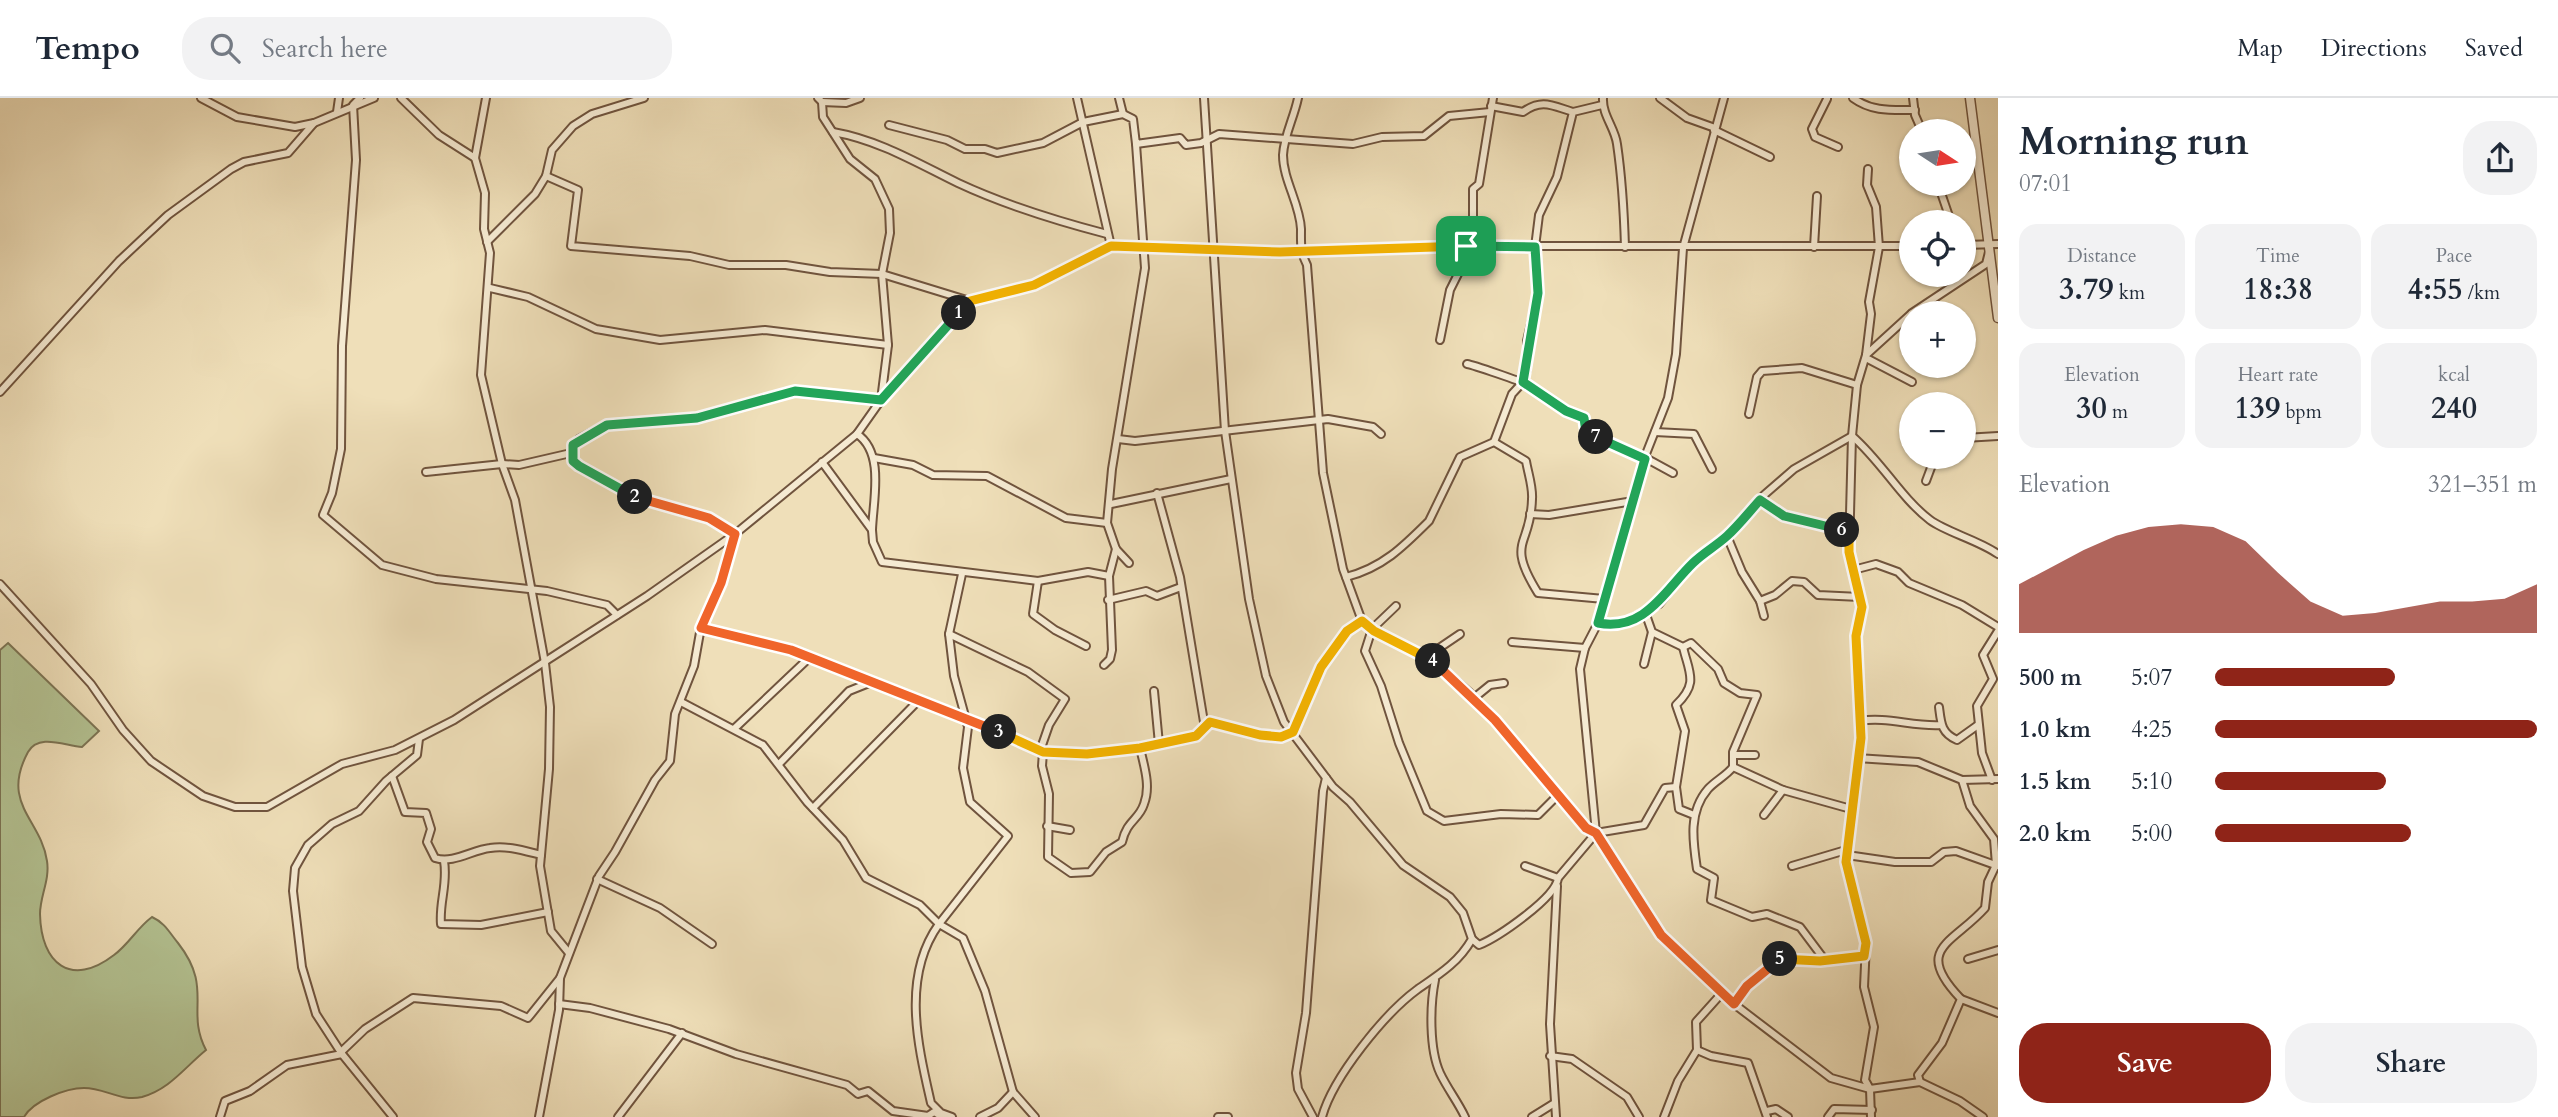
<!DOCTYPE html>
<meta charset="utf-8">
<style>
:root{--surface:#fff;--page:#f2f2f3;--text:#1f2937;--muted:#747a83;--line:#e0e1e3;--accent:#8f2418}
body{margin:0;font-family:Cardo,serif;background:var(--page);color:var(--text);height:100vh;display:flex;flex-direction:column;font-size:26px;white-space:nowrap}
*{box-sizing:border-box;margin:0}
p{font-size:23px;color:var(--muted)}
.icon{flex:none;width:38px;height:38px;fill:none;stroke:currentColor;stroke-width:2;stroke-linecap:round;stroke-linejoin:round}
.map{position:relative;flex:1;overflow:hidden}
.panel{display:flex;flex-direction:column;background:var(--surface);width:560px}
.panel>*{flex:none}
.needle{width:46px;rotate:102deg}
.controls{position:absolute;left:1899px;top:21px;display:grid;gap:14px}
.controls a{display:grid;place-items:center;width:77px;height:77px;border-radius:50%;background:var(--surface);box-shadow:0 2px 5px #0004;font-size:35px}
.pin{position:absolute;display:grid;place-items:center;width:60px;height:60px;color:#fff;margin:-30px;border-radius:14px;box-shadow:0 4px 10px #0006}
.km{position:absolute;width:35px;height:35px;margin:-18px;border-radius:50%;background:#222;color:#fff;font-size:19px;line-height:35px;text-align:center}
.round{display:grid;place-items:center;flex:none;width:74px;height:74px;border-radius:28px;background:var(--page)}
.head{display:flex;align-items:center;justify-content:space-between;height:119px;padding:0 21px}
h1{font-size:38px;font-weight:700;line-height:52px}
.figures{display:grid;grid-template-columns:repeat(3,1fr);gap:10px;height:119px;padding:7px 21px}
.figures div{display:grid;align-content:center;border-radius:18px;background:var(--page);text-align:center}
.figures b{font-size:30px;font-weight:700}
.figures small{font-size:19px;font-weight:400}
.figures p{font-size:19px}
.chart{height:196px;padding:14px 21px}
.chart p{display:flex;justify-content:space-between}
.chart svg{width:100%;height:126px;margin-top:7px;fill:var(--accent);opacity:.7}
.action{display:flex;gap:14px;margin-top:auto;padding:14px 21px}
.action a{flex:1;height:80px;border-radius:28px;background:var(--accent);color:#fff;font-size:28px;font-weight:700;line-height:80px;text-align:center}
.action a+a{background:var(--page);color:var(--text)}
ul{padding:0 21px;list-style:none;font-size:23px}
li{display:grid;grid-template-columns:112px 84px 1fr;align-items:center;height:52px}
li i{height:18px;border-radius:9px;background:var(--accent)}
header{display:flex;align-items:center;gap:42px;box-sizing:border-box;height:98px;padding:0 35px;background:var(--surface);border-bottom:2px solid var(--line)}
header strong{font-size:33px}
nav{display:flex;gap:38px;margin-inline-start:auto;font-size:24px}
.search{width:490px;height:63px;background:var(--page);display:flex;align-items:center;gap:18px;box-sizing:border-box;padding:0 24px;border-radius:28px;color:var(--muted);font-size:26px}
main{display:flex;flex:1;min-height:0}
.map>svg:first-child{display:block}
</style>
<header>
<strong>Tempo</strong>
<div class="search"><svg class="icon" aria-label="search" viewBox="0 0 24 24"><circle cx="10" cy="10" r="6"/><path d="M15 15l6 6"/></svg>Search here</div>
<nav><a>Map</a><a>Directions</a><a>Saved</a></nav>
</header>
<main>
<div class="map">
<svg width="1998" height="1019" viewBox="0 0 1998 1019">
<rect width="100%" height="100%" fill="#efdfb9"/>
<filter id="stains"><feTurbulence type="fractalNoise" baseFrequency=".00286" numOctaves="4"/><feColorMatrix values="0 0 0 0 .2 0 0 0 0 .09 0 0 0 0 .02 0 0 0 .5 -.17"/></filter>
<radialGradient id="worn" r=".72"><stop offset=".6" stop-color="#630" stop-opacity="0"/><stop offset="1" stop-color="#630" stop-opacity=".3"/></radialGradient>
<path fill="#b4c393" stroke="#7c7454" stroke-width="2" d="M8,545L99,633L82,649C65,648 39,635 28,654C0,706 41,721 47,763C50,782 40,798 40,816C41,866 71,890 114,857C129,846 137,830 152,819C165,825 169,834 178,845C214,891 185,912 206,952C184,970 170,991 142,999C121,1004 105,990 84,990C66,990 33,1003 24,1019H0V552Z"/>
<g fill="none" stroke-linecap="round" stroke-linejoin="round">
<defs>
<g id="minor">
<path d="M201,0L237,19L295,29L314,25"/>
<path d="M360,0L353,7L356,62L342,248L341,351L332,395L323,417L382,467L436,481L547,493L607,507L617,517"/>
<path d="M401,0L439,37L475,60"/>
<path d="M486,0L475,60L485,95L484,131L490,155L481,277L502,366L515,402L545,565L550,609L549,671L540,768L551,833L569,855"/>
<path d="M1077,0L1111,148"/>
<path d="M1119,0L1123,16"/>
<path d="M1204,0L1225,333L1249,501L1266,578L1284,624L1333,689L1350,704L1403,767L1450,799L1463,815L1472,841C1459,864 1440,876 1418,891C1385,915 1333,979 1322,1019"/>
<path d="M1298,0C1294,20 1284,37 1283,57C1283,82 1300,106 1301,131C1301,146 1300,153 1307,167L1323,375L1343,471L1362,523L1374,533L1432,562L1469,594L1586,730L1596,735"/>
<path d="M1603,0C1602,17 1615,30 1617,46C1622,80 1624,115 1625,149"/>
<path d="M1660,0L1687,20L1715,30"/>
<path d="M1724,0L1683,150L1676,256L1668,300L1646,356L1598,525L1585,550L1580,571L1596,735L1661,837L1734,906L1831,980L1870,991L1920,984L1960,1003L1983,1019"/>
<path d="M1853,0C1872,14 1892,12 1915,12"/>
<path d="M1913,0L1915,17L1922,33"/>
<path d="M1827,1L1812,31L1815,39L1838,49"/>
<path d="M822,4L846,5L860,0"/>
<path d="M1491,8L1523,14C1542,0 1553,8 1573,14"/>
<path d="M337,14L339,0"/>
<path d="M889,27L947,42L965,51H985L997,55L1043,45L1083,24L1123,16L1133,21L1136,46L1180,40L1186,47L1201,45L1219,36L1353,46L1382,39L1424,38L1449,18L1490,14"/>
<path d="M1714,32L1770,59"/>
<path d="M833,34C879,42 917,65 958,85C1005,107 1057,123 1107,136"/>
<path d="M546,78L578,92L571,148L690,158L729,167H786L830,174L882,176L970,203"/>
<path d="M1938,86L1951,124"/>
<path d="M487,144L535,96L546,78L552,52L573,28L592,16L644,0"/>
<path d="M1964,147L1998,146"/>
<path d="M1473,149V91L1479,86L1493,0"/>
<path d="M1814,149L1817,98"/>
<path d="M490,190L528,199L596,231L660,242L765,232L888,247"/>
<path d="M1912,215L1986,166L1989,154"/>
<path d="M1440,242L1450,192L1465,162L1466,148"/>
<path d="M1866,257L1871,216L1869,204L1879,149L1876,109L1867,87L1868,71"/>
<path d="M1866,260L1912,284"/>
<path d="M1467,266C1474,267 1522,284 1526,286C1546,299 1562,312 1584,320L1586,334L1640,357L1673,375"/>
<path d="M0,294L119,163L168,117L231,71L244,64L288,55L314,25L374,0"/>
<path d="M1749,316L1757,279L1762,273L1802,270L1857,287"/>
<path d="M1655,334L1694,336L1712,371"/>
<path d="M857,336C885,355 873,402 872,432"/>
<path d="M1852,338C1882,364 1900,399 1930,422C1946,434 1978,442 1998,456"/>
<path d="M1964,340L1998,338"/>
<path d="M1118,341L1135,343L1328,321L1373,329L1381,336"/>
<path d="M1494,344L1512,296L1523,284L1527,271V243L1538,196L1535,149L1539,117L1557,79L1573,14L1602,7"/>
<path d="M571,355L573,363L579,368L640,402L709,420L735,436"/>
<path d="M874,360L913,367L933,377L987,378L1066,420L1107,425"/>
<path d="M822,364L872,432L873,444L882,464L1038,483L1088,474L1109,478"/>
<path d="M426,374L502,366L519,367L571,355L579,341L607,326L697,320L795,293L881,302L888,247L882,176L890,135L889,111L875,81L850,61L823,19L822,4L818,0"/>
<path d="M1926,383L1935,359"/>
<path d="M1157,395L1180,479L1204,624L1260,637L1281,639L1293,634L1321,569L1347,533L1362,523"/>
<path d="M1760,402L1784,418L1848,434"/>
<path d="M1111,406L1231,381"/>
<path d="M1530,416L1549,417L1633,403"/>
<path d="M1727,438L1742,474L1760,503L1775,497L1792,483L1804,484L1818,497L1860,499"/>
<path d="M1129,465L1116,451L1107,425L1112,371L1145,170L1136,46"/>
<path d="M962,476L949,536L954,578L968,629L963,670L970,704L1008,738L939,826L963,840L985,893L1013,994"/>
<path d="M1854,478L1857,471L1876,466L1898,474L1909,485L1962,507L1998,529"/>
<path d="M1346,479C1382,470 1403,449 1429,423L1460,359L1494,344L1526,363C1528,375 1533,389 1532,401C1531,449 1505,442 1538,495L1604,501"/>
<path d="M1038,483L1033,516L1055,532L1086,548"/>
<path d="M0,486L91,586L123,632L151,663L203,698L235,709H267L342,666L395,652L454,622L647,498L735,436L857,336L881,302L970,203L1034,187L1111,148L1280,154L1466,148H1911"/>
<path d="M1108,502L1146,493L1157,498L1181,489"/>
<path d="M1760,503L1764,518"/>
<path d="M1396,508L1372,531L1365,553L1381,588L1399,645L1427,713L1444,723L1501,716L1538,717L1557,698"/>
<path d="M1645,514L1652,534L1683,549L1691,545L1718,571L1724,585L1740,595L1757,597L1733,654V669"/>
<path d="M1598,525L1612,528L1627,523L1659,506L1694,463L1727,438L1764,397L1794,371L1852,338"/>
<path d="M701,529L791,552L1002,635L1043,654L1087,656L1140,650L1196,638L1210,624"/>
<path d="M949,536L1028,574L1065,601L1049,627L1040,653"/>
<path d="M1512,544L1585,550"/>
<path d="M1683,549C1689,575 1699,585 1676,607L1685,633L1676,689L1679,711L1694,717"/>
<path d="M1426,559L1460,536"/>
<path d="M1644,566L1652,534"/>
<path d="M1104,567L1110,561L1112,552L1109,478L1116,451"/>
<path d="M1154,593L1159,646"/>
<path d="M1474,600L1490,587L1504,585"/>
<path d="M681,604L763,647L807,704L843,742L866,780L920,807L939,826C901,879 918,948 931,1005L941,1015L952,1019"/>
<path d="M1939,609C1941,625 1941,635 1957,642L1978,627"/>
<path d="M1860,623C1886,618 1914,629 1941,627"/>
<path d="M735,630L810,559"/>
<path d="M1043,654L1042,668L1049,696L1048,759L1071,775L1090,774L1106,754L1122,744C1127,722 1139,722 1144,706C1151,688 1144,668 1140,650"/>
<path d="M1733,657H1755"/>
<path d="M1857,660L1918,664L1962,682L1970,708L1994,741L1996,767L1988,784L1985,810C1953,846 1912,850 1961,901L1942,945L1918,977L1920,984"/>
<path d="M779,666L849,593L869,585"/>
<path d="M392,678L405,714L426,715L431,731L427,744L435,760C453,766 472,752 490,750C507,747 525,753 541,757"/>
<path d="M1962,682L1998,681"/>
<path d="M1992,682L1982,655L1977,608L1993,581L1983,557L1998,533"/>
<path d="M813,710L917,604"/>
<path d="M1764,717L1783,692"/>
<path d="M1047,728L1070,732"/>
<path d="M1847,757L1895,764H1931L1944,754L1956,753L1998,768"/>
<path d="M444,763C448,786 439,804 441,826L481,827L548,814"/>
<path d="M1525,768L1558,780"/>
<path d="M1792,768L1846,752"/>
<path d="M597,781L660,810L712,846"/>
<path d="M1472,841L1479,847C1498,839 1556,800 1558,780L1596,735L1644,727L1665,690L1676,689"/>
<path d="M1824,861L1800,829L1767,816L1752,819L1711,802L1714,780L1697,771C1693,744 1688,714 1708,691C1715,683 1726,678 1733,669L1783,692L1851,711"/>
<path d="M1968,861L1998,852"/>
<path d="M1435,882C1430,907 1429,951 1440,975C1447,990 1458,1004 1465,1019"/>
<path d="M1961,901L1998,915"/>
<path d="M559,906L590,910L669,931L736,956L847,987L858,996L868,993L893,1013L928,1018L934,1014L941,1018"/>
<path d="M1734,906L1747,888L1781,860L1820,863L1864,858"/>
<path d="M1697,952L1711,958L1748,965L1767,1019"/>
<path d="M341,954L365,931L413,900L501,908L528,920L560,880"/>
<path d="M1550,958L1572,961L1627,999L1639,1019"/>
<path d="M1767,1013L1776,1011L1788,1019"/>
<path d="M220,1019L225,1003L250,993L287,967L342,956"/>
<path d="M393,1019L342,956L316,916L302,869L293,793L295,770L308,747L332,726L359,713L386,683L417,657L419,641"/>
<path d="M539,1019L559,912L560,880L599,778L615,754L655,682L670,663L675,616L694,568L701,529L721,484L735,436"/>
<path d="M618,1019L682,935"/>
<path d="M980,1019L998,1010L1013,994L1035,1019"/>
<path d="M1218,1019H1228"/>
<path d="M1313,1019L1298,991L1296,975L1306,915L1323,693L1326,680"/>
<path d="M1532,1019L1553,1006"/>
<path d="M1556,1019L1550,926L1557,788"/>
<path d="M1664,1019L1678,983L1697,952L1696,924L1722,895"/>
<path d="M1828,1019L1834,1011L1872,1012"/>
<path d="M1871,1019L1870,991L1865,982L1874,929L1864,889L1866,845L1846,764L1861,640L1856,538L1862,509L1849,455L1852,338L1857,287L1866,257L1911,216"/>
</g>
<path id="tertiary" d="M1970,0L1998,220"/>
</defs>
<use href="#minor" stroke="#70543e" stroke-width="10"/>
<use href="#tertiary" stroke="#70543e" stroke-width="11"/>
<use href="#minor" stroke="#f5ead2" stroke-width="6"/>
<use href="#tertiary" stroke="#f5ead2" stroke-width="8"/>
</g>
<g fill="none" stroke-linecap="round" stroke-linejoin="round">
<defs>
<path id="split-1" d="M959,215L970,203L1034,187L1111,148L1280,154L1466,148"/>
<path id="split-2" d="M635,399L579,368L573,363V347L607,327L697,320L795,293L881,302L959,215"/>
<path id="split-3" d="M635,399L709,420L735,436L721,485L701,530L791,552L999,634"/>
<path id="split-4" d="M999,634L1043,654L1087,656L1140,650L1196,638L1210,624L1260,637L1281,639L1293,634L1321,569L1347,533L1362,523L1374,533L1433,563"/>
<path id="split-5" d="M1433,563L1495,622L1586,730L1596,735L1661,837L1734,906L1747,888L1780,861"/>
<path id="split-6" d="M1780,861L1820,863L1864,858L1866,845L1846,764L1861,640L1856,538L1862,509L1849,454V434L1842,432"/>
<path id="split-7" d="M1596,339L1645,361L1598,525C1645,534 1665,492 1693,465C1703,455 1716,448 1727,438C1739,427 1749,414 1760,402L1784,418L1842,432"/>
<path id="split-8" d="M1466,148L1535,149L1538,195L1523,284L1566,313L1584,320L1586,334L1596,339"/>
</defs>
<use href="#split-1" stroke="#fff" stroke-width="14"/>
<use href="#split-2" stroke="#fff" stroke-width="14"/>
<use href="#split-3" stroke="#fff" stroke-width="14"/>
<use href="#split-4" stroke="#fff" stroke-width="14"/>
<use href="#split-5" stroke="#fff" stroke-width="14"/>
<use href="#split-6" stroke="#fff" stroke-width="14"/>
<use href="#split-7" stroke="#fff" stroke-width="14"/>
<use href="#split-8" stroke="#fff" stroke-width="14"/>
<use href="#split-1" stroke="#f5b400" stroke-width="9"/>
<use href="#split-2" stroke="#22a559" stroke-width="9"/>
<use href="#split-3" stroke="#f0652b" stroke-width="9"/>
<use href="#split-4" stroke="#f5b400" stroke-width="9"/>
<use href="#split-5" stroke="#f0652b" stroke-width="9"/>
<use href="#split-6" stroke="#f5b400" stroke-width="9"/>
<use href="#split-7" stroke="#22a559" stroke-width="9"/>
<use href="#split-8" stroke="#22a559" stroke-width="9"/>
</g>
<rect width="100%" height="100%" filter="url(#stains)"/>
<rect width="100%" height="100%" fill="url(#worn)"/>
</svg>
<div class="controls">
<a><svg class="needle" viewBox="-14 -14 28 28"><path d="M0-13l5 13h-10z" fill="#e53935"/><path d="M0 13l5-13h-10z" fill="#747a83"/></svg></a>
<a><svg class="icon" aria-label="locate" viewBox="0 0 24 24"><circle cx="12" cy="12" r="6"/><path d="M12 2v4M12 18v4M2 12h4M18 12h4"/></svg></a>
<a>+</a>
<a>−</a>
</div>
<div class="pin" style="left:1466px;top:148px;background:#1e9e55"><svg class="icon" aria-label="arrive" viewBox="0 0 24 24"><path d="M6 21V4h12l-3 4 3 4H6"/></svg></div>
<b class="km" style="left:959px;top:215px">1</b>
<b class="km" style="left:635px;top:399px">2</b>
<b class="km" style="left:999px;top:634px">3</b>
<b class="km" style="left:1433px;top:563px">4</b>
<b class="km" style="left:1780px;top:861px">5</b>
<b class="km" style="left:1842px;top:432px">6</b>
<b class="km" style="left:1596px;top:339px">7</b>
</div>
<section class="panel">
<div class="head"><div><h1>Morning run</h1><p>07:01</p></div><a class="round"><svg class="icon" aria-label="share" viewBox="0 0 24 24"><path d="M12 15V3M7 8l5-5 5 5M5 13v7h14v-7"/></svg></a></div>
<div class="figures">
<div><p>Distance</p><b>3.79<small> km</small></b></div>
<div><p>Time</p><b>18:38</b></div>
<div><p>Pace</p><b>4:55<small> /km</small></b></div>
</div>
<div class="figures">
<div><p>Elevation</p><b>30<small> m</small></b></div>
<div><p>Heart rate</p><b>139<small> bpm</small></b></div>
<div><p>kcal</p><b>240</b></div>
</div>
<div class="chart"><p><span>Elevation</span>321–351 m</p>
<svg viewBox="0 0 160 44" preserveAspectRatio="none"><path d="M0 44V27L10 21L20 15L30 10L40 7L50 6L60 7L70 12L80 23L90 33L100 38L110 37L120 35L130 33L140 33L150 32L160 27V44z"/></svg>
</div>
<ul>
<li><b>500 m</b>5:07<i style="width:56%"></i></li>
<li><b>1.0 km</b>4:25<i style="width:100%"></i></li>
<li><b>1.5 km</b>5:10<i style="width:53%"></i></li>
<li><b>2.0 km</b>5:00<i style="width:61%"></i></li>
</ul>
<div class="action"><a>Save</a><a>Share</a></div>
</section>
</main>
